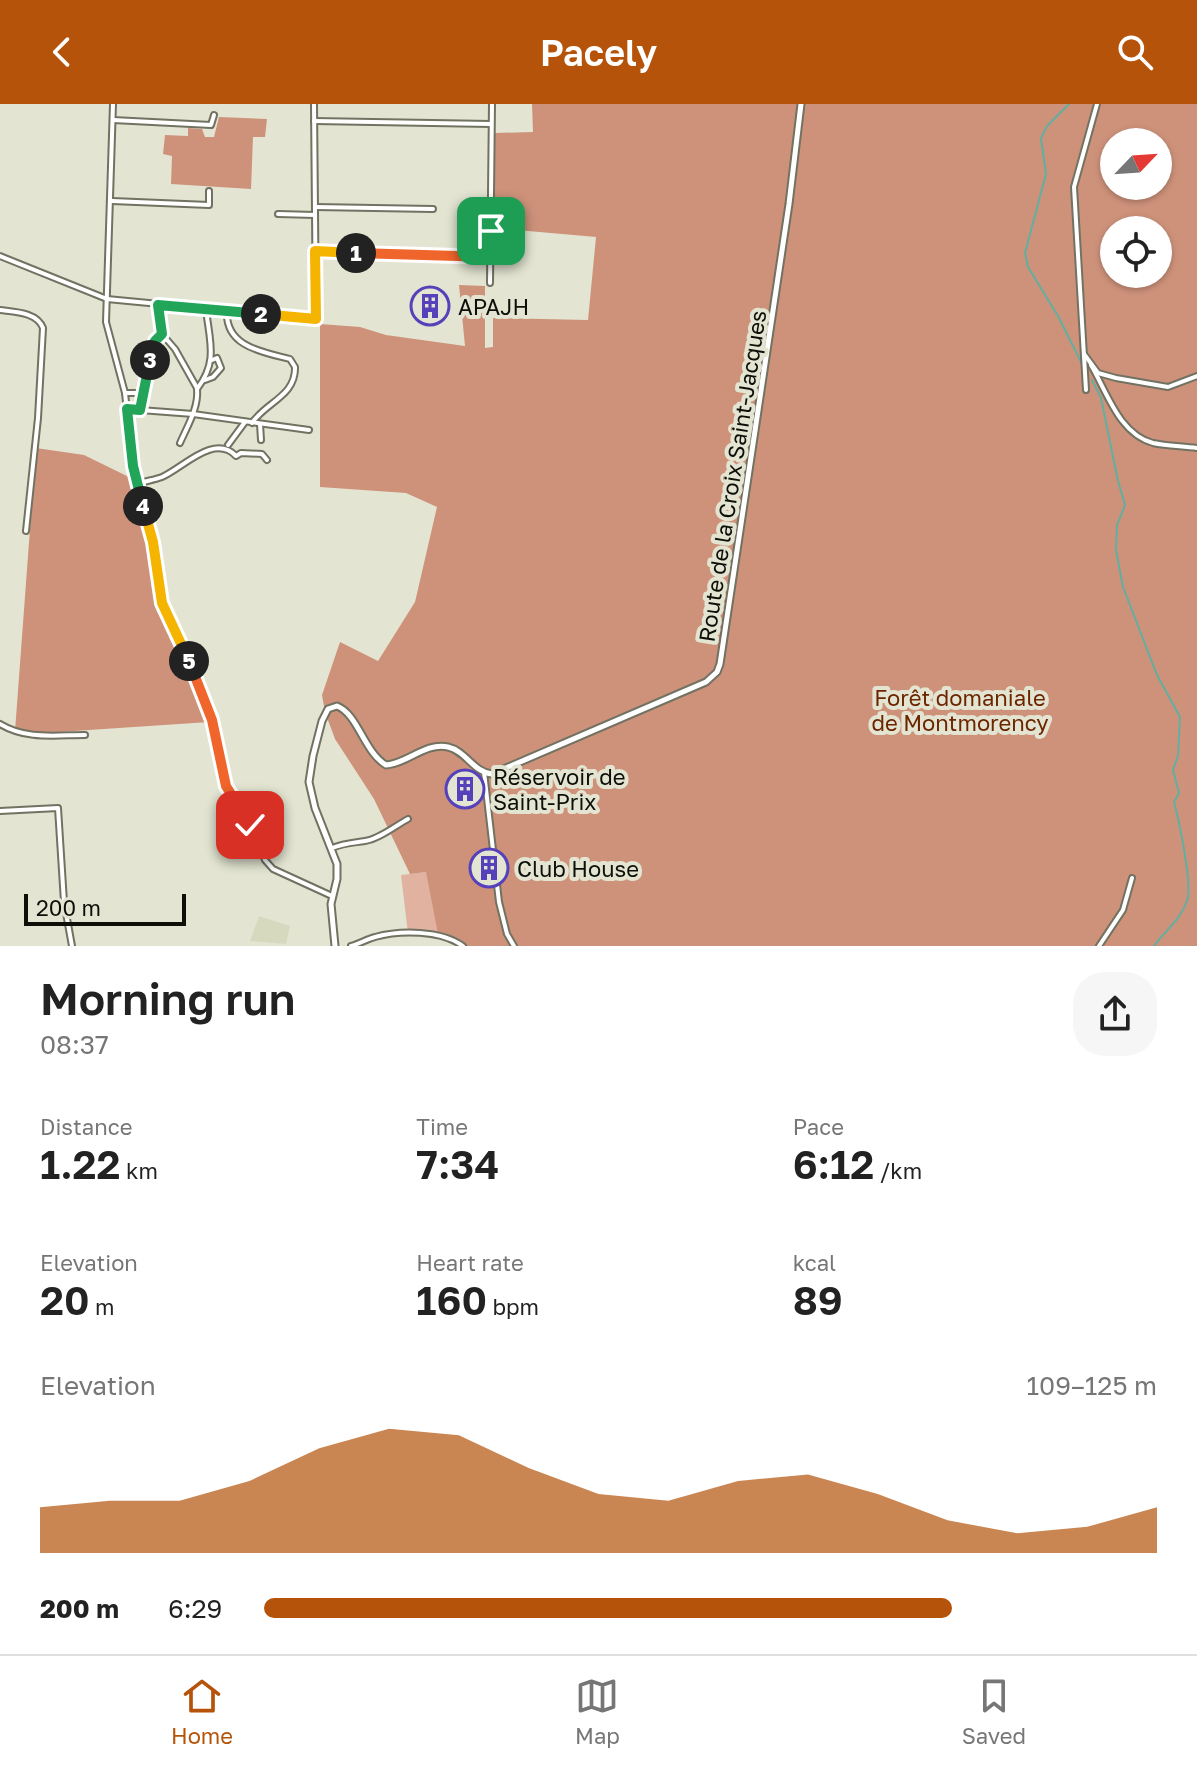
<!DOCTYPE html>
<meta charset="utf-8">
<style>
:root{--surface:#fff;--page:#f6f6f6;--text:#222;--muted:#767676;--line:#e0e0e0;--accent:#b45309}
body{margin:0;font-family:"Golos Text",sans-serif;background:var(--page);color:var(--text);height:100vh;display:flex;flex-direction:column;font-size:30px;white-space:nowrap}
*{box-sizing:border-box;margin:0}
p{font-size:26px;color:var(--muted)}
.icon{flex:none;width:44px;height:44px;fill:none;stroke:currentColor;stroke-width:2;stroke-linecap:round;stroke-linejoin:round}
.map{position:relative;height:842px;overflow:hidden}
.details{display:flex;flex-direction:column;background:var(--surface);flex:1}
.details>*{flex:none}
.needle{width:52px;rotate:65deg}
.controls{position:absolute;left:1100px;top:24px;display:grid;gap:16px}
.controls a{display:grid;place-items:center;width:72px;height:72px;border-radius:50%;background:var(--surface);box-shadow:0 2px 6px #0004;font-size:40px}
.scale{position:absolute;left:24px;bottom:20px;width:162px;box-sizing:border-box;padding-left:8px;border:4px solid #0e0f08;border-top:0;font-size:22px;line-height:28px;white-space:nowrap;color:#0e0f08;-webkit-text-stroke:6px #e3e5d2;paint-order:stroke}
.pin{position:absolute;display:grid;place-items:center;width:68px;height:68px;color:#fff;margin:-34px;border-radius:16px;box-shadow:0 4px 12px #0006}
.km{position:absolute;width:40px;height:40px;margin:-20px;border-radius:50%;background:#222;color:#fff;font-size:22px;line-height:40px;text-align:center}
.round{display:grid;place-items:center;flex:none;width:84px;height:84px;border-radius:32px;background:var(--page)}
.summary{display:flex;align-items:center;justify-content:space-between;height:136px;padding:0 40px}
h1{font-size:44px;font-weight:600;line-height:60px}
.metrics{display:grid;grid-template-columns:repeat(3,1fr);gap:12px;height:136px;padding:8px 40px}
.metrics div{display:grid;align-content:center}
.metrics b{font-size:40px;font-weight:600}
.metrics small{font-size:22px;font-weight:400}
.metrics p{font-size:22px}
.chart{height:224px;padding:16px 40px}
.chart p{display:flex;justify-content:space-between}
.chart svg{width:100%;height:144px;margin-top:8px;fill:var(--accent);opacity:.7}
ul{padding:0 40px;list-style:none;font-size:26px}
li{display:grid;grid-template-columns:128px 96px 1fr;align-items:center;height:60px}
li i{height:20px;border-radius:10px;background:var(--accent)}
header{display:flex;justify-content:space-between;align-items:center;height:104px;padding:0 40px;background:var(--accent);color:#fff;font-size:36px;font-weight:600}
.tab-bar{display:flex;justify-content:space-around;align-items:center;height:112px;border-top:2px solid var(--line);background:var(--surface);font-size:22px;color:var(--muted)}
.tab-bar a{display:grid;justify-items:center;gap:4px}
.tab-bar .active{color:var(--accent)}
.map>svg:first-child{display:block}
</style>
<header><svg class="icon" aria-label="back" viewBox="0 0 24 24"><path d="M15 5l-7 7 7 7"/></svg>Pacely<svg class="icon" aria-label="search" viewBox="0 0 24 24"><circle cx="10" cy="10" r="6"/><path d="M15 15l6 6"/></svg></header>
<div class="map">
<svg width="1197" height="842" viewBox="0 0 1197 842">
<rect width="100%" height="100%" fill="#e3e5d2"/>
<path fill="#d7d9bf" d="M259,812L290,822L286,840L250,837Z"/>
<path fill="#e2b2a0" d="M426,768L454,834L430,828L408,829L401,771Z"/>
<g fill="#ce927b" fill-rule="evenodd">
<path d="M532,0H1197V842H463L448,831L438,830L426,768L410,770L374,695L335,635L325,608L322,591L340,538L378,557L415,498L437,403L406,389L320,383V220L360,223L386,231L465,242L459,181L485,182V244L493,243V214L588,216L596,133L493,124L495,29L533,28ZM1114,38H1158V82H1114ZM1114,126H1158V170H1114Z"/>
<path d="M219,13L267,15L265,33H253L251,85L171,80L172,52L163,50L165,31L188,32V24L202,25L205,33H214Z"/>
<path d="M36,344L84,351L133,375L149,440L157,508L161,509L188,565L209,618L29,630L15,627Z"/>
</g>
<g fill="none" stroke-linecap="round" stroke-linejoin="round">
<g stroke="#62afa1" stroke-width="2">
<path d="M1069,0L1047,22L1041,34L1046,70L1025,149L1028,163L1058,212L1082,260"/>
<path d="M1092,276L1101,294L1118,377L1125,401L1117,421L1116,446L1123,483L1157,571L1180,613L1178,652L1173,666L1179,689L1174,698C1179,716 1193,783 1187,797C1181,815 1165,827 1154,842"/>
</g>
<defs>
<g id="minor">
<path d="M113,0L106,218L125,289L133,362L153,438L162,499L212,616L226,682L250,721L265,756L273,765L332,792"/>
<path d="M113,16L211,21L214,11"/>
<path d="M314,17L491,20"/>
<path d="M112,97L209,101V87"/>
<path d="M315,103L433,105"/>
<path d="M278,110L315,111"/>
<path d="M315,147L491,153"/>
<path d="M0,152L107,195L316,215L314,0"/>
<path d="M490,179L492,0"/>
<path d="M158,201L162,230L175,245L197,284"/>
<path d="M0,206C15,208 37,208 43,224L38,314L26,427"/>
<path d="M227,207C225,243 263,248 290,255L295,263C296,292 266,298 252,319"/>
<path d="M1084,250L1098,269L1116,274L1168,283L1197,272"/>
<path d="M1091,261C1107,288 1119,330 1153,339C1167,342 1183,342 1197,344"/>
<path d="M205,276L213,273L221,264L217,254L212,256"/>
<path d="M1086,286L1074,83L1097,0"/>
<path d="M125,289H142"/>
<path d="M127,305L193,310L309,326"/>
<path d="M140,306L155,237L162,230"/>
<path d="M260,320L261,336"/>
<path d="M180,339C187,323 199,303 197,285C218,258 210,238 206,206"/>
<path d="M228,341L245,318"/>
<path d="M137,380C145,377 154,376 162,373C183,364 214,329 236,352L241,349L262,350L267,356"/>
<path d="M0,620C26,636 56,631 85,631"/>
<path d="M484,668L499,798L507,830L514,842"/>
<path d="M0,707L58,704L64,798L72,842"/>
<path d="M332,744C344,739 352,739 365,737C379,735 395,722 408,715"/>
<path d="M351,842C359,840 367,835 375,833C400,826 441,826 463,842"/>
<path d="M1099,842L1123,806L1132,774"/>
</g>
<path id="tertiary" d="M335,842L331,800L337,775V760L315,704L309,678L313,652L322,617L328,605L337,602C358,610 364,648 386,661C407,660 425,638 448,643C466,647 473,668 492,670L706,578L717,568L720,560L789,100L801,0"/>
</defs>
<use href="#minor" stroke="#717261" stroke-width="8"/>
<use href="#tertiary" stroke="#717261" stroke-width="9"/>
<use href="#minor" stroke="#fff" stroke-width="4"/>
<use href="#tertiary" stroke="#fff" stroke-width="5"/>
</g>
<g fill="none" stroke-linecap="round" stroke-linejoin="round">
<defs>
<path id="split-1" d="M356,149L491,153V127"/>
<path id="split-2" d="M261,210L316,215L315,147L356,149"/>
<path id="split-3" d="M150,256L155,237L162,230L158,201L261,210"/>
<path id="split-4" d="M143,402L133,362L127,305L140,306L150,256"/>
<path id="split-5" d="M143,402L153,438L162,499L189,557"/>
<path id="split-6" d="M189,557L212,616L226,682L250,721"/>
</defs>
<use href="#split-1" stroke="#fff" stroke-width="16"/>
<use href="#split-2" stroke="#fff" stroke-width="16"/>
<use href="#split-3" stroke="#fff" stroke-width="16"/>
<use href="#split-4" stroke="#fff" stroke-width="16"/>
<use href="#split-5" stroke="#fff" stroke-width="16"/>
<use href="#split-6" stroke="#fff" stroke-width="16"/>
<use href="#split-1" stroke="#f0652b" stroke-width="10"/>
<use href="#split-2" stroke="#f5b400" stroke-width="10"/>
<use href="#split-3" stroke="#22a559" stroke-width="10"/>
<use href="#split-4" stroke="#22a559" stroke-width="10"/>
<use href="#split-5" stroke="#f5b400" stroke-width="10"/>
<use href="#split-6" stroke="#f0652b" stroke-width="10"/>
</g>
<defs>
<symbol id="building-ring" viewBox="-11 -11 22 22"><circle r="9.5" fill="#e3e5d2" stroke="#5542ba" stroke-width="1.5"/><path d="M-4-6H4V6H1V3H-1V6H-4ZM-2.5-4.3h1.7v1.8h-1.7ZM.8-4.3h1.7v1.8H.8ZM-2.5-1h1.7V.8h-1.7ZM.8-1h1.7V.8H.8Z" fill="#5542ba"/></symbol>
</defs>
<g fill-rule="evenodd">
<use href="#building-ring" x="408" y="180" width="44" height="44"/>
<use href="#building-ring" x="443" y="663" width="44" height="44"/>
<use href="#building-ring" x="467" y="742" width="44" height="44"/>
</g>
<g text-anchor="middle" dominant-baseline="central" stroke-width="8" stroke-linejoin="round" paint-order="stroke">
<g font-size="22" fill="#0e0f08" stroke="#e3e5d2" text-anchor="start">
<text x="458" y="202">APAJH</text>
<text x="493" y="672">Réservoir de<tspan x="493" dy="25">Saint-Prix</tspan></text>
<text x="517" y="764">Club House</text>
</g>
<g font-size="22" fill="#0e0f08" stroke="#e3e5d2">
<text transform="translate(732 372) rotate(-81)">Route de la Croix Saint-Jacques</text>
</g>
<g font-size="22" fill="#6d2500" stroke="#e3e5d2">
<text x="960" y="593">Forêt domaniale<tspan x="960" dy="25">de Montmorency</tspan></text>
</g>
</g>
</svg>
<div class="controls">
<a><svg class="needle" viewBox="-14 -14 28 28"><path d="M0-13l5 13h-10z" fill="#e53935"/><path d="M0 13l5-13h-10z" fill="#767676"/></svg></a>
<a><svg class="icon" aria-label="locate" viewBox="0 0 24 24"><circle cx="12" cy="12" r="6"/><path d="M12 2v4M12 18v4M2 12h4M18 12h4"/></svg></a>
</div>
<div class="scale">200 m</div>
<div class="pin" style="left:491px;top:127px;background:#1e9e55"><svg class="icon" aria-label="arrive" viewBox="0 0 24 24"><path d="M6 21V4h12l-3 4 3 4H6"/></svg></div>
<div class="pin" style="left:250px;top:721px;background:#d93025"><svg class="icon" aria-label="check" viewBox="0 0 24 24"><path d="M5 12l5 5 9-10"/></svg></div>
<b class="km" style="left:356px;top:149px">1</b>
<b class="km" style="left:261px;top:210px">2</b>
<b class="km" style="left:150px;top:256px">3</b>
<b class="km" style="left:143px;top:402px">4</b>
<b class="km" style="left:189px;top:557px">5</b>
</div>
<section class="details">
<div class="summary"><div><h1>Morning run</h1><p>08:37</p></div><a class="round"><svg class="icon" aria-label="share" viewBox="0 0 24 24"><path d="M12 15V3M7 8l5-5 5 5M5 13v7h14v-7"/></svg></a></div>
<div class="metrics">
<div><p>Distance</p><b>1.22<small> km</small></b></div>
<div><p>Time</p><b>7:34</b></div>
<div><p>Pace</p><b>6:12<small> /km</small></b></div>
</div>
<div class="metrics">
<div><p>Elevation</p><b>20<small> m</small></b></div>
<div><p>Heart rate</p><b>160<small> bpm</small></b></div>
<div><p>kcal</p><b>89</b></div>
</div>
<div class="chart"><p><span>Elevation</span>109–125 m</p>
<svg viewBox="0 0 160 44" preserveAspectRatio="none"><path d="M0 44V30L10 28L20 28L30 22L40 12L50 6L60 8L70 18L80 26L90 28L100 22L110 20L120 26L130 34L140 38L150 36L160 30V44z"/></svg>
</div>
<ul>
<li><b>200 m</b>6:29<i style="width:77%"></i></li>
</ul>
</section>
<nav class="tab-bar">
<a class="active"><svg class="icon" aria-label="home" viewBox="0 0 24 24"><path d="M3 11l9-7 9 7M6 9v11h12V9"/></svg>Home</a>
<a><svg class="icon" aria-label="map" viewBox="0 0 24 24"><path d="M3 6l6-2 6 2 6-2v14l-6 2-6-2-6 2zM9 4v14M15 6v14"/></svg>Map</a>
<a><svg class="icon" aria-label="saved" viewBox="0 0 24 24"><path d="M7 4h10v16l-5-4-5 4z"/></svg>Saved</a>
</nav>
